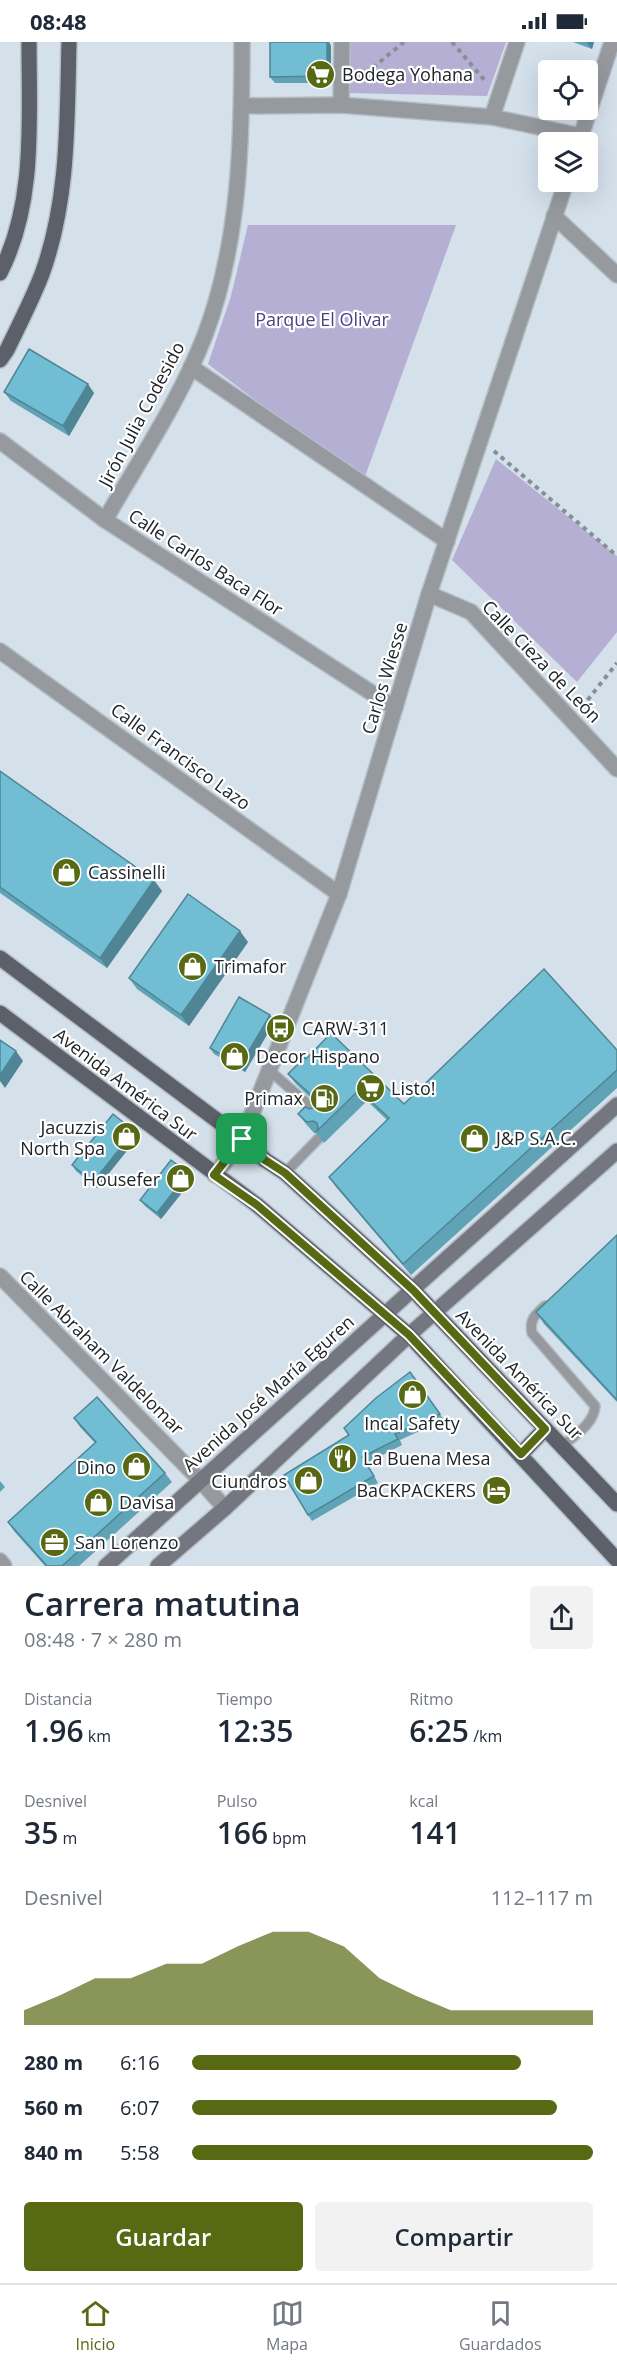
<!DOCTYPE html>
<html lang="es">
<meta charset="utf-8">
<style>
:root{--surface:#fff;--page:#f2f2f3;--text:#1f2937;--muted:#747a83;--line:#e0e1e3;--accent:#586914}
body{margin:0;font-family:"Open Sans",sans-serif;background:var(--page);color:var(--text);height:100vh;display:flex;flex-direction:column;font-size:22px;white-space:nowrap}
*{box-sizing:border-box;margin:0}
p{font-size:20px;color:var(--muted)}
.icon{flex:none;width:33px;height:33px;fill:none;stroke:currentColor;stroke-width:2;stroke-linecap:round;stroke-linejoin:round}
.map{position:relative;height:1524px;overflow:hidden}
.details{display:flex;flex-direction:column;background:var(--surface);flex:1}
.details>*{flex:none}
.buttons{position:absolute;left:538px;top:18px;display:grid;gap:12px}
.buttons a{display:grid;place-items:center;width:60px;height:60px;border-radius:6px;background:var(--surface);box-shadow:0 6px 24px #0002;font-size:30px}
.pin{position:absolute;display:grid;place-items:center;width:51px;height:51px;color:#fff;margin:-26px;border-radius:12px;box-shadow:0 3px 9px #0006}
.round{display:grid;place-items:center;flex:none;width:63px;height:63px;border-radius:6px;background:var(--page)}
.headline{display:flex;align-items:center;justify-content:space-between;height:102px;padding:0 24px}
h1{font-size:33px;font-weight:600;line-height:45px}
.metrics{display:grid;grid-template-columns:repeat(3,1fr);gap:9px;height:102px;padding:6px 24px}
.metrics div{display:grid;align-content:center}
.metrics b{font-size:30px;font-weight:600}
.metrics small{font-size:16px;font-weight:400}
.metrics p{font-size:16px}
.chart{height:168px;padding:12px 24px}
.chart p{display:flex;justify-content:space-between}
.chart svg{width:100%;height:108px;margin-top:6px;fill:var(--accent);opacity:.7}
.primary-button{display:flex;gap:12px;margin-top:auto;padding:12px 24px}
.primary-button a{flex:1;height:69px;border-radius:6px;background:var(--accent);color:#fff;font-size:24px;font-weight:600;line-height:69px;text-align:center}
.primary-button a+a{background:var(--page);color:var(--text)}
ul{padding:0 24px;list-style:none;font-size:20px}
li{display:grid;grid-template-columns:96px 72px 1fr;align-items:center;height:45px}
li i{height:15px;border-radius:8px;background:var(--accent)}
.status{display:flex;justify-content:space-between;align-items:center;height:42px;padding:0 30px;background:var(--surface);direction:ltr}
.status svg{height:16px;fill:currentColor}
.tab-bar{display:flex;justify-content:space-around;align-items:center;height:84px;border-top:2px solid var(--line);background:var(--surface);font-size:16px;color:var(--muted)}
.tab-bar a{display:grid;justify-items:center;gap:3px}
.tab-bar .current{color:var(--accent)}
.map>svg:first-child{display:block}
</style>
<div class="status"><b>08:48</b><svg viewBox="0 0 49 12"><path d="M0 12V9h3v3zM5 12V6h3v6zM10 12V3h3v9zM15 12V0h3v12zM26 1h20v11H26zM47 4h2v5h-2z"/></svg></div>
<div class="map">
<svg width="617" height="1524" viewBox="0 0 617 1524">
<rect width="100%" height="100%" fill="#d4e0ea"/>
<g fill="#b4afd3">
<path d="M348,0H506L487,54L347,51Z"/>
<path d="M248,183H456L363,440L208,322L231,254Z"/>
<path d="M496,417L617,514V590L577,640L452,518Z"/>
</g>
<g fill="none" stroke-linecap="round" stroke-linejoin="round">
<defs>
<g id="service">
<path d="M269,1028L318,1071"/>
<path d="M285,1131L319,1096"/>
<path d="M545,1264C535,1273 529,1278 532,1291L595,1364C594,1382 575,1393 562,1404"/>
</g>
<g id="minor">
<path d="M341,63L342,0"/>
<path d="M242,64L341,63L492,75L581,94"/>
<path d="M492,75L517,0"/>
<path d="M579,100L612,0"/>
<path d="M554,174L617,233"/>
<path d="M191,325L447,499"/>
<path d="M0,399L105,478L395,666"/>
<path d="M105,478C140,417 180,358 205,293C240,200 242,98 242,0"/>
<path d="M429,552L471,570L617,727"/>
<path d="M0,609L339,852"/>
<path d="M215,1133L242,1097L339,852L429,552L566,140"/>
<path d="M0,1234L200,1438L225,1466"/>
<path d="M0,1519L4,1524"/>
</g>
<g id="secondary">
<path d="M106,1524L617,1063"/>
<path d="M158,1524L225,1466L409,1293L617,1109"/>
</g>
<g id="primary">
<path d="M0,231C36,161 29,77 29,0"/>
<path d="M0,318L7,308C19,283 32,258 42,232C69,158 67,78 69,0"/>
<path d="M0,916L242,1097L265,1118L285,1131L413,1248L617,1462"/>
<path d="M0,971L257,1163L409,1293L617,1518"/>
<path d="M521,1412L545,1387"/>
</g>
</defs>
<use href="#service" stroke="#b4bec7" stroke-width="12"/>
<use href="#minor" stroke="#b4bec7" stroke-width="18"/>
<use href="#secondary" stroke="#b4bec7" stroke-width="18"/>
<use href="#primary" stroke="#b4bec7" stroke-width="18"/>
<g stroke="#868f96" stroke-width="4" stroke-dasharray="4.5 4.5" stroke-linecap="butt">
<path d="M452,0L486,40"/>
<path d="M359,37L404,0"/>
<path d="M494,409L617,514"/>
<path d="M582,665L617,621"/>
</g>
<use href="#service" stroke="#96999e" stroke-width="9"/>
<use href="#minor" stroke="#96999e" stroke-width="15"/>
<use href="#secondary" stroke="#74777f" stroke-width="15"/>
<use href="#primary" stroke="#5b6069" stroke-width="15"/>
</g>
<g fill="#61a3b6">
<path d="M270,0H329L331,4V41H275L270,35Z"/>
<path d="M573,0H594L592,7Z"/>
<path d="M4,350L94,351L69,394L11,359Z"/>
<path d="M0,729L162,849L107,926L0,851Z"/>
<path d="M248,900L189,984L137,947L129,936Z"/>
<path d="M270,973L275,979L245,1030L214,1012L210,1006Z"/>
<path d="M617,1008V1046L411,1233L336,1145L329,1135L387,1078L367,1059L324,1101L316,1091H314L306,1082L298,1072L315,1065L316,1061L296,1042L288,1032L306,1017L404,1062Z"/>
<path d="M134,1089L138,1095L97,1146L76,1129L72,1123Z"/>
<path d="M188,1131L192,1138L161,1177L145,1164L140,1158Z"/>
<path d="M617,1193V1360L544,1282L536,1270Z"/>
<path d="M410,1330L444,1378L400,1398L402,1403L367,1421L378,1441L312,1479L308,1473L349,1393Z"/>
<path d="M74,1376L165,1431L172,1440L79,1524H45L14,1489L8,1480L95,1401L80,1385Z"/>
<path d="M0,1439L5,1445L0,1450Z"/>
</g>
<g fill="#4f8594">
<path d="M327,0H329L331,4V41L327,34Z"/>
<path d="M587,0H594L592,7L587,1Z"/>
<path d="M88,342L94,351L69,394L63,384Z"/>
<path d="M154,838L162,849L107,926L100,916Z"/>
<path d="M240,889L248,900L189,984L181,973Z"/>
<path d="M270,973L275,979L245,1030L240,1024Z"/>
<path d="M16,1009L23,1019L5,1046L0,1039V1033Z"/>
<path d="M134,1089L138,1095L97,1146L93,1140Z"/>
<path d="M188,1131L192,1138L161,1177L157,1171Z"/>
</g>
<g fill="#71bed4" stroke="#4f8594" stroke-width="1.5">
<path d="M270,0H327V34L270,35Z"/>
<path d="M29,307L88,342L63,384L4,350Z"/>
<path d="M0,729L154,838L100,916L0,845Z"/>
<path d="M188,852L240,889L181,973L129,936Z"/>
<path d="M544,927L617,1008V1028L403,1222L329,1135L389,1076L359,1048L316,1090L318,1086L317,1081L313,1079L307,1080L298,1072L305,1065L310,1067L315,1065L317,1058L288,1032L305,1015L306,1017L331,991L404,1062Z"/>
<path d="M239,955L270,973L240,1024L210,1006Z"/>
<path d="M0,998L16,1009L0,1033Z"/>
<path d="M113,1072L134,1089L93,1140L72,1123Z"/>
<path d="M171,1118L188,1131L157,1171L140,1158Z"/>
<path d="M617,1193V1358L536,1270Z"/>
<path d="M410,1330L440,1372L395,1392L398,1397L362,1415L374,1434L308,1473L284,1433L349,1393L344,1386L376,1356Z"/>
<path d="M97,1355L165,1431L62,1524H47L8,1480L96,1400L74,1376Z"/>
</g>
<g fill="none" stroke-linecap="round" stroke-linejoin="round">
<defs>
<path id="route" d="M242,1097L265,1118L285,1131L413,1248L545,1387L521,1412L409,1293L257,1163L214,1133Z"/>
</defs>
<use href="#route" stroke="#fff" stroke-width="12"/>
<use href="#route" stroke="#586914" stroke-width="8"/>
</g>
<defs>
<symbol id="supermarket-disc" viewBox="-11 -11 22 22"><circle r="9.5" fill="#586914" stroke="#fff"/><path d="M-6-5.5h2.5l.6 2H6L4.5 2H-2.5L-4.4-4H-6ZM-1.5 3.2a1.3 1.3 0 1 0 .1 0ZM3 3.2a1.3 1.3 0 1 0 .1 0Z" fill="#fff"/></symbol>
<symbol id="shop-disc" viewBox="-11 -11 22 22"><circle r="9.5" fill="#586914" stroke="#fff"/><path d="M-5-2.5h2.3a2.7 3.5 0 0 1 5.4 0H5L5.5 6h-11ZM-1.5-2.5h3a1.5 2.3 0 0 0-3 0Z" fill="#fff"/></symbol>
<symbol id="bus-disc" viewBox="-11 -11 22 22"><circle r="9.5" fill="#586914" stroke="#fff"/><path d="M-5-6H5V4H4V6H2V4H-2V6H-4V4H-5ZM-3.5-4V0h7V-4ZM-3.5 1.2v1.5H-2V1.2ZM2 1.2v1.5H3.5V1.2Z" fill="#fff"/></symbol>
<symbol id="fuel-disc" viewBox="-11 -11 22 22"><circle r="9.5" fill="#586914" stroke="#fff"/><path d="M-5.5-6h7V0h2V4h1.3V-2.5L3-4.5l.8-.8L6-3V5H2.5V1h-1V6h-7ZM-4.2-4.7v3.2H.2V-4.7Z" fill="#fff"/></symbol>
<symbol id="restaurant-disc" viewBox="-11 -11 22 22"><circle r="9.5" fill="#586914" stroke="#fff"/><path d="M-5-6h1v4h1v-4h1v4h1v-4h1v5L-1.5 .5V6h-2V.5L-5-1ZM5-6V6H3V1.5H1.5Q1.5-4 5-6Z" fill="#fff"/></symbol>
<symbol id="hotel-disc" viewBox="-11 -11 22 22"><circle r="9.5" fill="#586914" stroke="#fff"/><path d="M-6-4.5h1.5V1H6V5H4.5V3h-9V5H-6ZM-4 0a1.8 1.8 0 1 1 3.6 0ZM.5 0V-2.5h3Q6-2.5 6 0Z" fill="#fff"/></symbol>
<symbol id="office-disc" viewBox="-11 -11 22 22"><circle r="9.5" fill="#586914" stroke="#fff"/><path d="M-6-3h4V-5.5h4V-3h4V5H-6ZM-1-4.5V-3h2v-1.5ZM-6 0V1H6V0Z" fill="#fff"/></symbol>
</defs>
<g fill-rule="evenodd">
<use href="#supermarket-disc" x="304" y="16" width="33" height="33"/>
<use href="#shop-disc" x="50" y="814" width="33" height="33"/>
<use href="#shop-disc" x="176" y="908" width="33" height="33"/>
<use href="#bus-disc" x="264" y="970" width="33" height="33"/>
<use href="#shop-disc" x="218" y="998" width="33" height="33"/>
<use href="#supermarket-disc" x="354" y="1030" width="33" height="33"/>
<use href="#fuel-disc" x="308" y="1040" width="33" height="33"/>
<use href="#shop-disc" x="110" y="1078" width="33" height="33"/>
<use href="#shop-disc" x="458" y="1080" width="33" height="33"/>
<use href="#shop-disc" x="164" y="1120" width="33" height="33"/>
<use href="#shop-disc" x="396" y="1336" width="33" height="33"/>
<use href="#restaurant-disc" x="326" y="1400" width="33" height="33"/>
<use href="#shop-disc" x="120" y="1408" width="33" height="33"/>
<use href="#shop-disc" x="292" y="1422" width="33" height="33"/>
<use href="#hotel-disc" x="480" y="1432" width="33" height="33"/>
<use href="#shop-disc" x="82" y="1444" width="33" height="33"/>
<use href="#office-disc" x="38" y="1484" width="33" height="33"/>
</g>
<g text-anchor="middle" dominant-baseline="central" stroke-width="4.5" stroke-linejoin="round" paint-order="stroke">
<g font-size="18" fill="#202529" stroke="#fff" text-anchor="start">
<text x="342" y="32">Bodega Yohana</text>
<text x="88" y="830">Cassinelli</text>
<text x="214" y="924">Trimafor</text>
<text x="302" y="986">CARW-311</text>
<text x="256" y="1014">Decor Hispano</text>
<text x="391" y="1046">Listo!</text>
<text x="303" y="1056" text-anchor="end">Primax</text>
<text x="105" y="1085" text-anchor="end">Jacuzzis<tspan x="105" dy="21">North Spa</tspan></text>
<text x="496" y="1096">J&amp;P S.A.C.</text>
<text x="160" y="1137" text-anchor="end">Housefer</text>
<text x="412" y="1381" text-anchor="middle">Incal Safety</text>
<text x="363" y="1416">La Buena Mesa</text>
<text x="116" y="1425" text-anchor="end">Dino</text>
<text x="287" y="1439" text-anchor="end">Ciundros</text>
<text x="476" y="1448" text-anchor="end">BaCKPACKERS</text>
<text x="119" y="1460">Davisa</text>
<text x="75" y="1500">San Lorenzo</text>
</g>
<g font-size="18" fill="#4e3e83" stroke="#fff">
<text x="322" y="277">Parque El Olivar</text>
</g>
<g font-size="18" fill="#202529" stroke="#fff">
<text transform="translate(141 372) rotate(-62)">Jirón Julia Codesido</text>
<text transform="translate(206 520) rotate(33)">Calle Carlos Baca Flor</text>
<text transform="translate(542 619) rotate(46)">Calle Cieza de León</text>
<text transform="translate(384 636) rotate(-73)">Carlos Wiesse</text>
<text transform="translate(181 714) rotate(36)">Calle Francisco Lazo</text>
<text transform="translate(126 1042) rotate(37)">Avenida América Sur</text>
<text transform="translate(102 1310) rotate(45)">Calle Abraham Valdelomar</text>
<text transform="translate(520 1332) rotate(46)">Avenida América Sur</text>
<text transform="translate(268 1351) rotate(-42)">Avenida José María Eguren</text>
</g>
</g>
</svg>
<div class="buttons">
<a><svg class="icon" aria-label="locate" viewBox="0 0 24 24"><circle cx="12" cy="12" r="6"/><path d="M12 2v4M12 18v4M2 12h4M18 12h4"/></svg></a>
<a><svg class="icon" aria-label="layers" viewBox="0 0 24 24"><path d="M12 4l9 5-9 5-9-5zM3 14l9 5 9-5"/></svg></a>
</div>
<div class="pin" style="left:242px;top:1097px;background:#1e9e55"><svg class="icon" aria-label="arrive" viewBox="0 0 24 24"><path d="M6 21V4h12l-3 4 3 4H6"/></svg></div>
</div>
<section class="details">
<div class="headline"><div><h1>Carrera matutina</h1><p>08:48 · 7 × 280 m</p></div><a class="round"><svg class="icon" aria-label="share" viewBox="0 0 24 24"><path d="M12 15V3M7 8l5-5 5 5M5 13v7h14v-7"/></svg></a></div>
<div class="metrics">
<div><p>Distancia</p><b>1.96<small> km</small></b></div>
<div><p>Tiempo</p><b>12:35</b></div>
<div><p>Ritmo</p><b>6:25<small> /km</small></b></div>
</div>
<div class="metrics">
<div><p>Desnivel</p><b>35<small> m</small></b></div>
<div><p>Pulso</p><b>166<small> bpm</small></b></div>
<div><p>kcal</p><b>141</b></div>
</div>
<div class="chart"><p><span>Desnivel</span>112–117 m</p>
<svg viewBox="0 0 160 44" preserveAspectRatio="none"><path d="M0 44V38L10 32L20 25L30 25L40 19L50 19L60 12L70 6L80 6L90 12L100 25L110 32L120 38L130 38L140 38L150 38L160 38V44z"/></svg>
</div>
<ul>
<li><b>280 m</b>6:16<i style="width:82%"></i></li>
<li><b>560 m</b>6:07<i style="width:91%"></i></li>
<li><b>840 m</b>5:58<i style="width:100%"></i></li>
</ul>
<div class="primary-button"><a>Guardar</a><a>Compartir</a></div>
</section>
<nav class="tab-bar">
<a class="current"><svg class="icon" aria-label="home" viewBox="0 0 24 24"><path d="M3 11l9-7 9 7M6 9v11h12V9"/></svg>Inicio</a>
<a><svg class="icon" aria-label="map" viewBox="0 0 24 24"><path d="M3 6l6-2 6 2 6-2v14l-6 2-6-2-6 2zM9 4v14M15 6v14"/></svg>Mapa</a>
<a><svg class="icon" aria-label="saved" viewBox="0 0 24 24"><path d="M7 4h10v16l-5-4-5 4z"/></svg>Guardados</a>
</nav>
